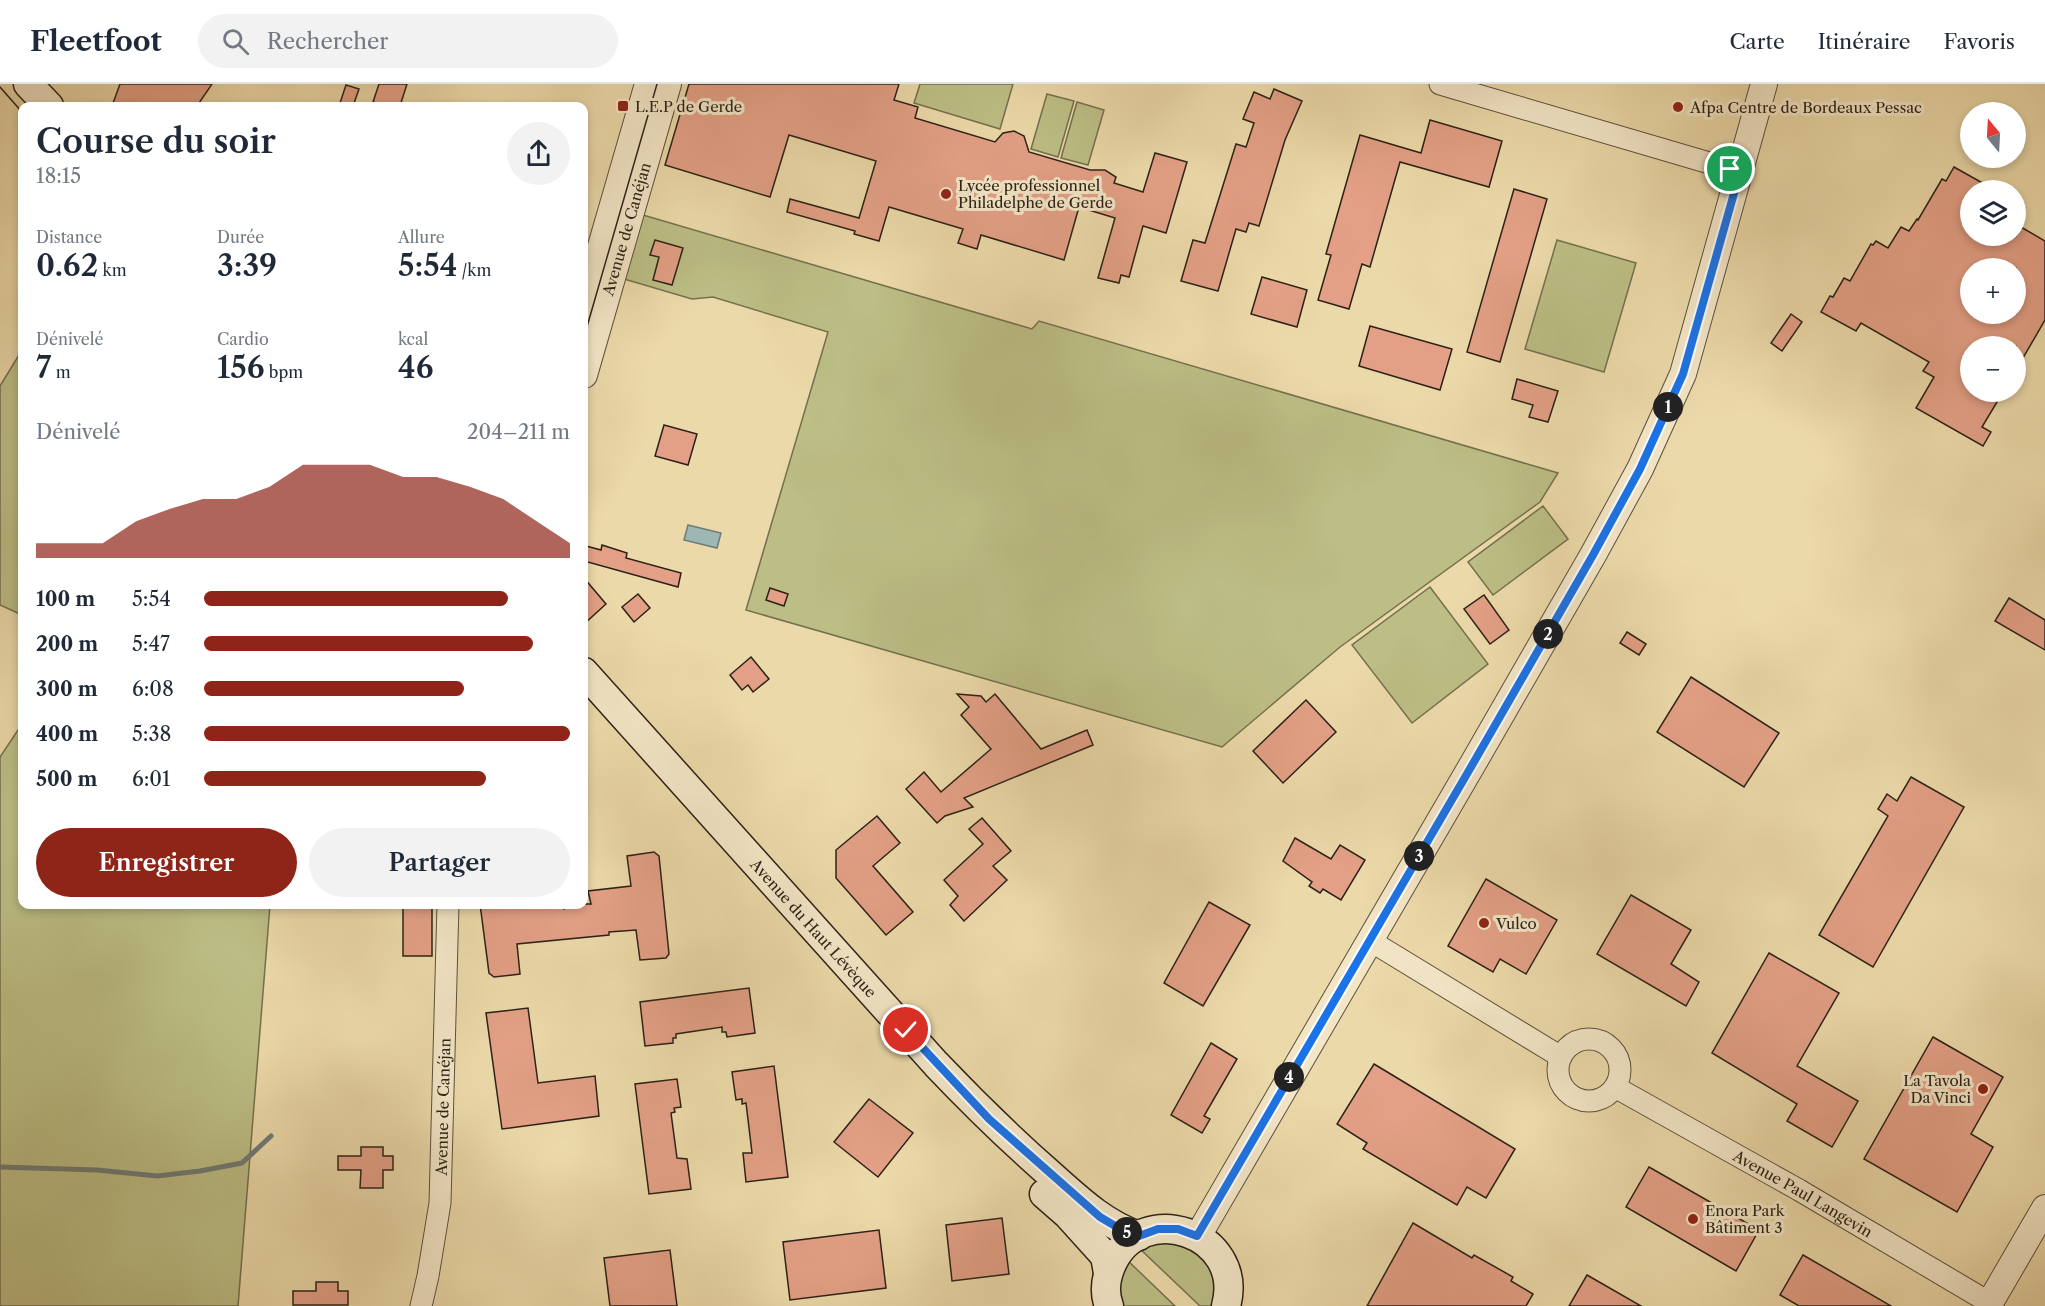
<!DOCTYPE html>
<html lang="fr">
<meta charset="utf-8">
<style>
:root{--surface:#fff;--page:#f2f2f3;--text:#1f2937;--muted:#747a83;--line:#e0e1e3;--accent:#8f2418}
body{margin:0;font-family:"Libre Caslon Text",serif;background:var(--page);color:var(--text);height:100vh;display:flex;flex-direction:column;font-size:22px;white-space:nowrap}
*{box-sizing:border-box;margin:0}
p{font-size:20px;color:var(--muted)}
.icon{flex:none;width:33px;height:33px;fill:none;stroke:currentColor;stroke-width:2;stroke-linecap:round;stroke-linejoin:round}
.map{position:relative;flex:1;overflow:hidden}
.sheet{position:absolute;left:18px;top:18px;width:570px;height:807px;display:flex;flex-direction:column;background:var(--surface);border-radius:12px;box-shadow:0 3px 9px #0003}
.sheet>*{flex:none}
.needle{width:39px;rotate:342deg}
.controls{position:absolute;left:1960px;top:18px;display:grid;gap:12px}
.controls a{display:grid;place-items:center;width:66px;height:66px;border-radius:50%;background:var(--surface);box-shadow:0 3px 9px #0003;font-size:30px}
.pin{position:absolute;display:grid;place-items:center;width:51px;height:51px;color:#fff;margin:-26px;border:3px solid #fff;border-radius:50%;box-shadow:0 2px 6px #0007}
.km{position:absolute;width:30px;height:30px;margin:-15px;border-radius:50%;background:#222;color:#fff;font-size:16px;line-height:30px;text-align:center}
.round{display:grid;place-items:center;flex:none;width:63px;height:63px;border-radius:32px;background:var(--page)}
.overview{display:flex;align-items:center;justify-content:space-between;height:102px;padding:0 18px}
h1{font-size:33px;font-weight:600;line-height:45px}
.stats{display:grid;grid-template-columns:repeat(3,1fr);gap:9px;height:102px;padding:6px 18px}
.stats div{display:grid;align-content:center}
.stats b{font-size:30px;font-weight:600}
.stats small{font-size:16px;font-weight:400}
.stats p{font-size:16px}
.chart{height:168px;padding:12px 18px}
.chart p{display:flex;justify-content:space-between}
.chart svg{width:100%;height:108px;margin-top:6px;fill:var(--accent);opacity:.7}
.action{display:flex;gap:12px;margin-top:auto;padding:12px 18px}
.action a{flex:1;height:69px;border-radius:36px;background:var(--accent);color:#fff;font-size:24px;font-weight:600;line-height:69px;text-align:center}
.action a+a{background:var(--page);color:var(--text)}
ul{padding:0 18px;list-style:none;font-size:20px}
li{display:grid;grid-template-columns:96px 72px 1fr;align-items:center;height:45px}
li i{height:15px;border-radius:8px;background:var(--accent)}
header{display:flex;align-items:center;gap:36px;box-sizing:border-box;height:84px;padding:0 30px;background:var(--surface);border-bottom:2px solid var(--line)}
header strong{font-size:28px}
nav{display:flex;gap:33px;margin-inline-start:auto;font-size:21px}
.search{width:420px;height:54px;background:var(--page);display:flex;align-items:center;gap:15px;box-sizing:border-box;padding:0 21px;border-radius:33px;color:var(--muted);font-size:22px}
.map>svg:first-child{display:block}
</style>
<header>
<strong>Fleetfoot</strong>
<div class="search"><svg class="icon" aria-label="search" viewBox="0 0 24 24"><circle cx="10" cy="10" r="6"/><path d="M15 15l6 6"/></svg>Rechercher</div>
<nav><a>Carte</a><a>Itinéraire</a><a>Favoris</a></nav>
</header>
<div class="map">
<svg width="2045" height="1222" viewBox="0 0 2045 1222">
<rect width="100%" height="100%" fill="#ecd9a9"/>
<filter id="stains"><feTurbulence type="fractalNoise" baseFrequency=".00333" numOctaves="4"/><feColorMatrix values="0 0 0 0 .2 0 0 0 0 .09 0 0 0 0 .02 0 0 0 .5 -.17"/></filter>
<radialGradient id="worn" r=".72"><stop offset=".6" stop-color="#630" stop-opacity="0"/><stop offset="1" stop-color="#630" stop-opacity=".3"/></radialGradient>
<g fill="#bcbe85" stroke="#74704e" stroke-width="1.5">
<path d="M920,0H1013L1000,45L914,19Z"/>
<path d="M1047,10L1074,17L1058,73L1031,65Z"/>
<path d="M1077,18L1104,26L1088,81L1061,74Z"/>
<path d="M643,131L1032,245L1039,237L1558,389L1540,418L1340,563L1222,663L746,526L828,248L713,213L692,215L624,195Z"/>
<path d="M1557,156L1636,179L1604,288L1525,265Z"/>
<path d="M22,266V531L0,521V302Z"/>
<path d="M1543,422L1568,455L1493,511L1468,478Z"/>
<path d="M1430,503L1488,580L1412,639L1352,561Z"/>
<path d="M22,640V820L270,821L238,1222H0V673Z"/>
<path d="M1153,1157L1189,1160L1213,1183L1217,1222H1200L1139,1164Z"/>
<path d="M1126,1175L1175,1222H1119L1117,1213Z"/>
</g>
<path fill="#9db7b4" stroke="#6f7b75" stroke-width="1.5" d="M688,441L721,449L717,464L684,456Z"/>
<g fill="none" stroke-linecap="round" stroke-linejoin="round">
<path stroke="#6f7b75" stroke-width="5" d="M0,1083L97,1086L157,1092L200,1087L242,1079L271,1052"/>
</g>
<g fill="#e3a086" stroke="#2b2217" stroke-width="1.5" fill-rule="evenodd">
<path d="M120,0H212L197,22H112Z"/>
<path d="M379,0H407L400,22H386L373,18Z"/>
<path d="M689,0H899L894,16L918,23L915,34L995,58L1003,49L1014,47L1024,52L1029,68L1090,86H1105L1116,93L1114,99L1143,108L1155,69L1187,78L1166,149L1143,142L1129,193L1121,191L1119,199L1098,194L1115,134L1079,123L1064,176L981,151L977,165L958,159L963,145L889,123L879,157L854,150L855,147L787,128L790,115L859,134L876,77L789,51L770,113L665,81Z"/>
<path d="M346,1L359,5L353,22L340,19Z"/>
<path d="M1274,5L1302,17L1285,56L1259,142L1249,139L1246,148L1236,145L1218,207L1181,197L1193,156L1205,159L1236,60L1246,63L1254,39L1243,35L1254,8L1270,15Z"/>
<path d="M1430,36L1502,57L1489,103L1400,78L1370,183L1362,180L1349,225L1318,216L1331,171L1326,170L1360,51L1421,69Z"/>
<path d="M1954,83L1995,106H1971V152H2016V140L2045,157V236L2016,286V262H1971V308H2003L1982,343L1991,348L1983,362L1916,324L1934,293L1923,287L1929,278L1861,239L1856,247L1821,228L1830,212L1833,213L1844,194L1850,197L1871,160L1873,161L1876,157L1888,164L1901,143L1909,147L1917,135L1918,136L1942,95L1946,97ZM1971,184H2016V230H1971Z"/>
<path d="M1514,105L1547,115L1500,278L1467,268Z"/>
<path d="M655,156L683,164L672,201L653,196L659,173L650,171Z"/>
<path d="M1262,193L1307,206L1297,243L1251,230Z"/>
<path d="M1791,230L1802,238L1782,267L1771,259Z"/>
<path d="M1370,242L1452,265L1440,306L1359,282Z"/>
<path d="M1517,295L1558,307L1548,338L1529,333L1533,321L1512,315Z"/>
<path d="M664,341L697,350L688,381L655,372Z"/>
<path d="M602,461L627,469L626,474L681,489L678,503L584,477L586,462L601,466Z"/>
<path d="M584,494L606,520L584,540Z"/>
<path d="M770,504L788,510L784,522L766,516Z"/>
<path d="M638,510L650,524L634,538L622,523Z"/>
<path d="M1484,511L1509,546L1490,560L1464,525Z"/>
<path d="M2009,514L2045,536V566L1995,537Z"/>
<path d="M1627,548L1646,560L1639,571L1620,559Z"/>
<path d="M751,573L769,595L753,608L748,601L742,606L730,591Z"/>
<path d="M1691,593L1779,649L1744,703L1657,648Z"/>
<path d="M957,610L981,612L986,618L995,610L1041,665L1087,646L1093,661L964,714L973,723L945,732L937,739L906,705L924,688L941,708L991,665L961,631L969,623Z"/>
<path d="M1306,616L1336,648L1283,699L1253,667Z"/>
<path d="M1911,693L1964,723L1873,883L1819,851L1888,732L1878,725L1887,710L1897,717Z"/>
<path d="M877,732L900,759L873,782L913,828L886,851L836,794V766Z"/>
<path d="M982,734L1011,767L993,782L1007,796L964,837L950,821L958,812L944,796L983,760L969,745Z"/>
<path d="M1295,754L1331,775L1340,761L1365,776L1341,816L1323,805L1320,809L1309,802L1312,798L1283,777Z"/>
<path d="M654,768L659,772L669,870L666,874L640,876L636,846L609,848V851L517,860L520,890L494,893L489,889L480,820H558L564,825L570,820H591L588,807L631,802L627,772Z"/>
<path d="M1486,795L1557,836L1526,890L1500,875L1493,888L1448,862Z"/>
<path d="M1631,811L1691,846L1671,880L1699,898L1686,922L1597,870Z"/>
<path d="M1209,818L1250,841L1203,922L1164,899Z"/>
<rect x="403" y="820" width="29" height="52"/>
<path d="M1769,869L1839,909L1797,982L1858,1017L1832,1063L1787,1037L1797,1020L1712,969Z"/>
<path d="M749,904L755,949L727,953L726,948H722V943L676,950V954H673V959L645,962L640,918Z"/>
<path d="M528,924L538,999L595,992L599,1032L502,1045L486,929Z"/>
<path d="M1933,953L2003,993L1971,1050L1993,1063L1957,1128L1864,1075Z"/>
<path d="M1211,959L1237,975L1204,1032L1210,1035L1202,1049L1171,1031Z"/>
<path d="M1374,980L1515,1065L1486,1114L1467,1103L1457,1121L1363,1065L1367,1059L1337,1040Z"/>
<path d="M774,982L788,1093L746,1098L743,1069H752L746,1019L742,1020V1015L736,1016L732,988Z"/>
<path d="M677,995L681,1023L674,1024L675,1028L671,1029L677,1074L687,1075L691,1105L649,1110L635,1000Z"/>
<path d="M869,1015L913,1049L878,1093L834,1058Z"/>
<path d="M361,1063H383V1072H393V1086H383V1104H360L361,1086H338V1072H361Z"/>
<path d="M1649,1083L1759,1146L1736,1187L1626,1123Z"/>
<path d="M1002,1134L1009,1190L952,1197L946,1141Z"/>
<path d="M1413,1139L1472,1174L1474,1171L1513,1193L1511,1197L1533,1210L1526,1222H1367Z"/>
<path d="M879,1146L886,1204L790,1216L783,1158Z"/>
<path d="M670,1166L677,1222H610L604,1174Z"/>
<path d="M1803,1171L1891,1222H1799L1780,1211Z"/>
<path d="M1587,1191L1641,1222H1569Z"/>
<path d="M316,1198H338V1207H348V1221H293V1207H316Z"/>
</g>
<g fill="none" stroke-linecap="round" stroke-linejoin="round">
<defs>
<g id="minor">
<path d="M1440,0L1740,88"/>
<path d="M1369,856L1561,973"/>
<circle cx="1589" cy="986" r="31"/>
<path id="s1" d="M1615,1003L1799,1106L1990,1219"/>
<path id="s2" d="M421,1222L428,1192L440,1119L448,820"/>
</g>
<g id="tertiary">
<path d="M584,221L648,0"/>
<path id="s3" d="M584,291L668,0"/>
<path d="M1198,1152L1471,683L1593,471L1640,385L1683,290L1764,0"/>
<path d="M1988,1222L2045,1124"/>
</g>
<g id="secondary">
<path d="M28,0L49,22"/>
<path id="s4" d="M584,588L936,980C973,1019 1011,1056 1052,1092C1079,1116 1104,1140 1139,1152"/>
<path d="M1044,1110L1068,1131L1105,1172L1108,1189"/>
<path d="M1109,1222C1104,1209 1106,1194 1111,1182C1140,1113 1246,1149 1226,1222"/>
</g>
</defs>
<use href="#minor" stroke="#5b503c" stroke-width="23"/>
<use href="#tertiary" stroke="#5b503c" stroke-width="28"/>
<use href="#secondary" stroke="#2b2217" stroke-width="31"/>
<use href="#minor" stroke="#f3e6c7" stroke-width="21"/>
<use href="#tertiary" stroke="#f3e6c7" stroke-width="26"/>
<use href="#secondary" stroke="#f3e6c7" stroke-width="28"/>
<g stroke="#2b2217" stroke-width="1.5">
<path d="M0,3L22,28"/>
<path d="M584,253L657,0"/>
</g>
</g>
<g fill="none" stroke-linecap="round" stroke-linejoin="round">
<defs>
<path id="route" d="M906,946L989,1035L1100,1133L1122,1146L1139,1152L1158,1145H1178L1197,1152L1471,683L1593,471L1640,385L1683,290L1740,88L1730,85"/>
</defs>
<use href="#route" stroke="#fff" stroke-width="12"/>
<use href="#route" stroke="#1a73e8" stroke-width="8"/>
</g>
<g fill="#8f2418" stroke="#f3e6c7" stroke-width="2">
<rect x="617" y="16" width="12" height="12" rx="3"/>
<circle cx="1678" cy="23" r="6"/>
<circle cx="946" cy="110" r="6"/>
<circle cx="1484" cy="839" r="6"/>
<circle cx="1983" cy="1005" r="6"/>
<circle cx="1693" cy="1135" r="6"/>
</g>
<g text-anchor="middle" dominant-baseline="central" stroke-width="6" stroke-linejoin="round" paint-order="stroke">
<g font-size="15" fill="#2b2217" stroke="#f3e6c7" text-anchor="start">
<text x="635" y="22">L.E.P de Gerde</text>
<text x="1690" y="23">Afpa Centre de Bordeaux Pessac</text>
<text x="958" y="101">Lycée professionnel<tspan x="958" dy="17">Philadelphe de Gerde</tspan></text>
<text x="1496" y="839">Vulco</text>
<text x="1971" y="996" text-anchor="end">La Tavola<tspan x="1971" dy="17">Da Vinci</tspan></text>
<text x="1705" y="1126">Enora Park<tspan x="1705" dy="17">Bâtiment 3</tspan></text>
</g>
<g font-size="15" fill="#2b2217" stroke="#f3e6c7">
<text stroke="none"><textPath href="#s3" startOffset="152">Avenue de Canéjan</textPath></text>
<text stroke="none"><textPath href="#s4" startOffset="344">Avenue du Haut Lévèque</textPath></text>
<text stroke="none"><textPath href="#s2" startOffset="201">Avenue de Canéjan</textPath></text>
<text stroke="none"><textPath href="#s1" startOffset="216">Avenue Paul Langevin</textPath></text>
</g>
</g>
<rect width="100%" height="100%" filter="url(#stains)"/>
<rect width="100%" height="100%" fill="url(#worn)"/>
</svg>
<div class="controls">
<a><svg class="needle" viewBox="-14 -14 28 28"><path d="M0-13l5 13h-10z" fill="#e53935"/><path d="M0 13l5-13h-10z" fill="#747a83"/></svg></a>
<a><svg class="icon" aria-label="layers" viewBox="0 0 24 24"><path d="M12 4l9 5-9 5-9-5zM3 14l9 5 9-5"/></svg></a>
<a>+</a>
<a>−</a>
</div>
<div class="pin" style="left:1730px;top:85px;background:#1e9e55"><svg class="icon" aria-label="arrive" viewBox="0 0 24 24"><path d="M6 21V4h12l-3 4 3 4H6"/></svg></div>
<div class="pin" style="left:906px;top:946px;background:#d93025"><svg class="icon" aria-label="check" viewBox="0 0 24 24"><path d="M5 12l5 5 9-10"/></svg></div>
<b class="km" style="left:1668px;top:323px">1</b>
<b class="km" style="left:1548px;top:550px">2</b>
<b class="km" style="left:1419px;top:772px">3</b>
<b class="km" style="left:1289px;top:993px">4</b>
<b class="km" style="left:1127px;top:1148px">5</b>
<section class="sheet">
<div class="overview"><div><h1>Course du soir</h1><p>18:15</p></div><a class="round"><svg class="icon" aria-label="share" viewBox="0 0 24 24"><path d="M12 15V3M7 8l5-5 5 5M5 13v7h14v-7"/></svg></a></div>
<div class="stats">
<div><p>Distance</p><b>0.62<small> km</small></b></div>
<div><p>Durée</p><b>3:39</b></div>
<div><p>Allure</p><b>5:54<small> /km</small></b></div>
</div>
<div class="stats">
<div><p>Dénivelé</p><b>7<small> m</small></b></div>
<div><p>Cardio</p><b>156<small> bpm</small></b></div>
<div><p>kcal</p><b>46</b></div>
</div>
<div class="chart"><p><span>Dénivelé</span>204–211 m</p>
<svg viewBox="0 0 160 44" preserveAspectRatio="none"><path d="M0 44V38L10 38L20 38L30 29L40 24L50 20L60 20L70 15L80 6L90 6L100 6L110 11L120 11L130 15L140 20L150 29L160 38V44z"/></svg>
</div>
<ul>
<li><b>100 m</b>5:54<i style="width:83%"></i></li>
<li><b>200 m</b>5:47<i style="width:90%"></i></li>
<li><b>300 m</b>6:08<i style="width:71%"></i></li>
<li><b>400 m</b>5:38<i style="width:100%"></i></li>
<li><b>500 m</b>6:01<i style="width:77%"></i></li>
</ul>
<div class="action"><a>Enregistrer</a><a>Partager</a></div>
</section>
</div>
